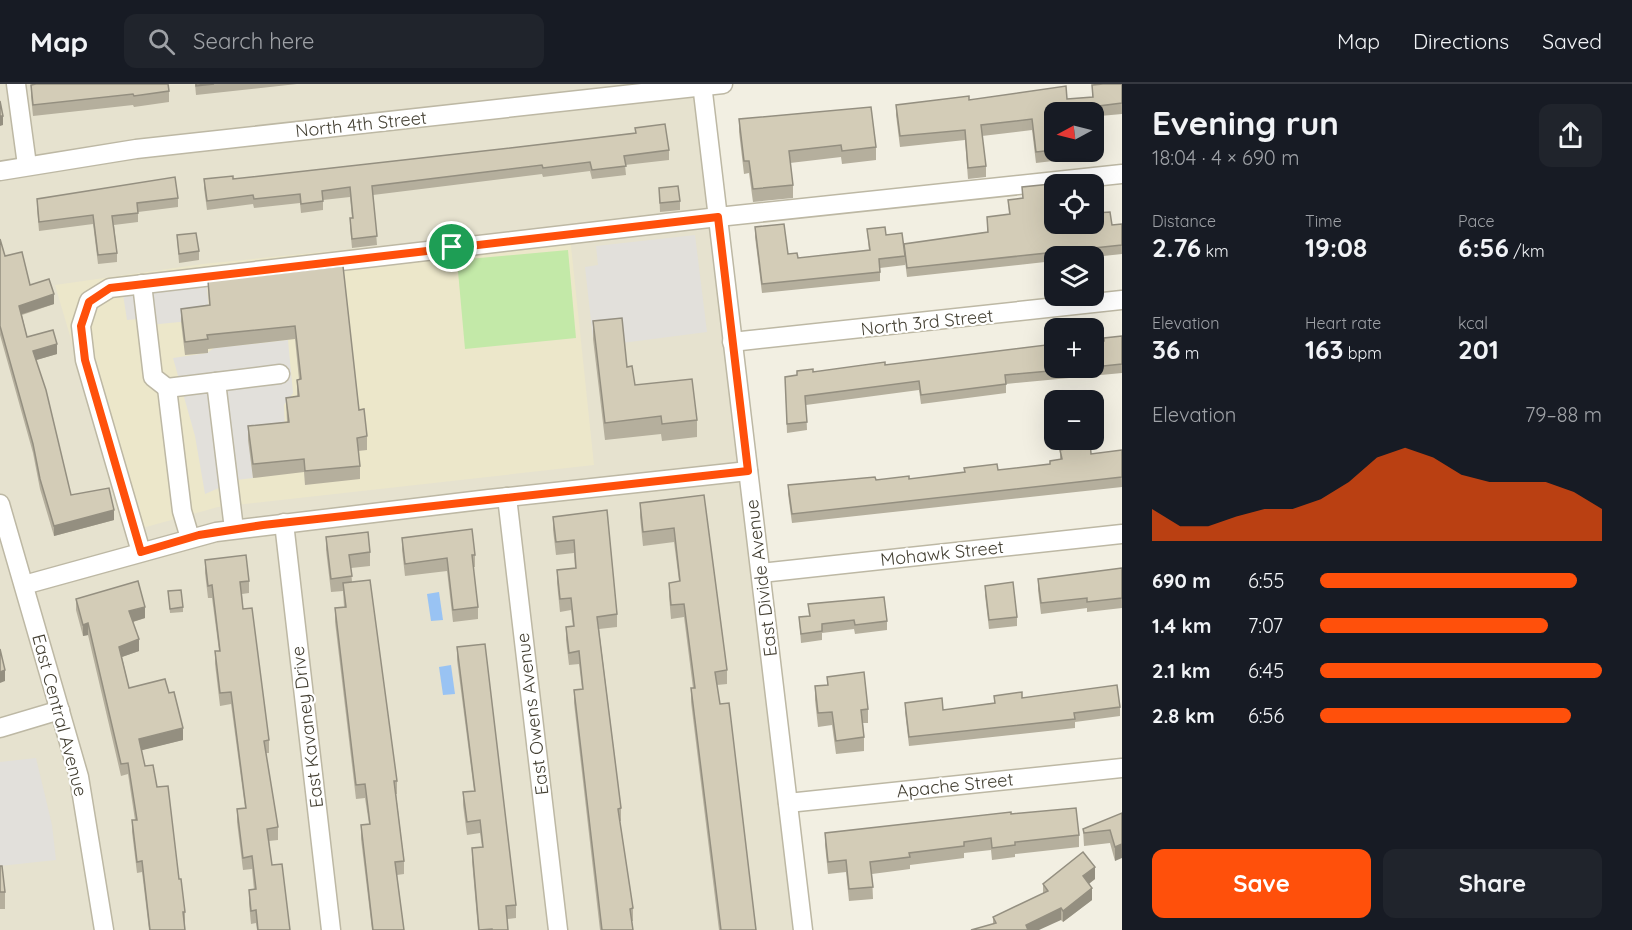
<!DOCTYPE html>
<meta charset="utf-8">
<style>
:root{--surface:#171b24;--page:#20242c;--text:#f1f3f6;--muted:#9ea1a6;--line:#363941;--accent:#ff500b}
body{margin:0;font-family:Quicksand,sans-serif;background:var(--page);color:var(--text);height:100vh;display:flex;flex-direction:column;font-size:22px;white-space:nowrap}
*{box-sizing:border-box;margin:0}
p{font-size:20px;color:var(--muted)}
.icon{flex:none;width:33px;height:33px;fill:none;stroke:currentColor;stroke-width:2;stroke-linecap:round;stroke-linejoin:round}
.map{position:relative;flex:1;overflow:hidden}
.details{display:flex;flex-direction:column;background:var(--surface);width:510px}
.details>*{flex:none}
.needle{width:39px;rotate:263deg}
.buttons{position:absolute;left:1044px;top:18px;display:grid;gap:12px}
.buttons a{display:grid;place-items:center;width:60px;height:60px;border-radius:12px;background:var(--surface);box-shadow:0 6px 24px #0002;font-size:30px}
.pin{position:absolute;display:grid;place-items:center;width:51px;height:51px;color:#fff;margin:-26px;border:3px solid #fff;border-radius:50%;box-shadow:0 2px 6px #0007}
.round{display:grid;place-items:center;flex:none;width:63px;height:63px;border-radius:12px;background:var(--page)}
.head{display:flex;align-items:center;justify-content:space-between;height:102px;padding:0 30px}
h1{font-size:33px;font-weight:700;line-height:45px}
.metrics{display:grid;grid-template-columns:repeat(3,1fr);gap:9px;height:102px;padding:6px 30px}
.metrics div{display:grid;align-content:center}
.metrics b{font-size:26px;font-weight:700}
.metrics small{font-size:16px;font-weight:400}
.metrics p{font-size:16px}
.chart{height:168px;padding:12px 30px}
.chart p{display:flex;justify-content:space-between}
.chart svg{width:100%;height:108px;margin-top:6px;fill:var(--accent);opacity:.7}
.primary-button{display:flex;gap:12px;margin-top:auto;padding:12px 30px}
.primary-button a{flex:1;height:69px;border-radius:12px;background:var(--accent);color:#fff;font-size:24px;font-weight:700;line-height:69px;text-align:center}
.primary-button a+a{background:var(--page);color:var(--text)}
ul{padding:0 30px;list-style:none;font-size:20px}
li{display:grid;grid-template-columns:96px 72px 1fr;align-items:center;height:45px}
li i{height:15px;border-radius:8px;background:var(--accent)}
header{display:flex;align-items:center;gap:36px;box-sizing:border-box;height:84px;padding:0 30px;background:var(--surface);border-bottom:2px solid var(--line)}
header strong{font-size:28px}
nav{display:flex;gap:33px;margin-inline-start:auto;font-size:21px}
.search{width:420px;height:54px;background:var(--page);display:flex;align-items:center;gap:15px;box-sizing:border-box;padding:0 21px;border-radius:12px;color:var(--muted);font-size:22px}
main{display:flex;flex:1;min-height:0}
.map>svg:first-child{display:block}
</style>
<header>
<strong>Map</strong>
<div class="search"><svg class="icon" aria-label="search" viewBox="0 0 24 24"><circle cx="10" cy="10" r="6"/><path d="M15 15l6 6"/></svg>Search here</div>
<nav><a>Map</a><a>Directions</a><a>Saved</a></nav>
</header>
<main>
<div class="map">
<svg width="1122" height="846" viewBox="0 0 1122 846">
<rect width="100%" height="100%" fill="#f2efe2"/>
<path fill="#e6e2cf" d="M0,0H697L795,846H0Z"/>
<path fill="#ece7ca" d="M569,143L594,381L218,423L128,448L55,201L203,180Z"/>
<path fill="#c3e9a8" d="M568,166L576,254L465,265L457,176Z"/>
<g fill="#e2e0db">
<path d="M695,151L707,248L622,259L621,252L593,255L585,183L598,181L596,162Z"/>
<path d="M206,194L210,235L139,242L137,235L127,236L122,204Z"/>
<path d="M288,256L293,309L284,321L285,345L248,350L253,394L237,396L205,410L195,352L173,274L207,269L214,264Z"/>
<path d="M36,674L52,741L56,776L0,782V678Z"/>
</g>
<g fill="#99c3f3">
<path d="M439,508L443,536L431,537L427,510Z"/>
<path d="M451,581L455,610L443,611L439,583Z"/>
</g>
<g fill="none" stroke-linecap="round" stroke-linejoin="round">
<defs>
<g id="minor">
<path d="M16,0L27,81"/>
<path d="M702,0L803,846"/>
<path d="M0,87L136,65L723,0"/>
<path d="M142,200L153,293L167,304"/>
<path d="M732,258L1122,216"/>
<path d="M216,298L280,290"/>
<path d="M507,413L558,846"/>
<path d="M0,420L79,693L104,846"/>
<path d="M284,439L331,846"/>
<path d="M190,454L182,427L167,304L216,298L234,445"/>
<path d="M141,468L85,276L81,242L89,217L110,204L718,133L1122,90"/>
<path d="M761,489L1122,450"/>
<path d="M24,501L216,448L489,415L748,387"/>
<path d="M0,644L60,626"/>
<path d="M788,719L1122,684"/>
</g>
</defs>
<use href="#minor" stroke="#bdb8a4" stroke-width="21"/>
<use href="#minor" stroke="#fff" stroke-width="18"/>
</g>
<g fill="#b5af9d" fill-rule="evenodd">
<path d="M195,0H297L196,11Z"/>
<path d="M1122,0V30L1100,32L1103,61V71L1036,79L1032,46L982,52L986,82V93L968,95L965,56L900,63L896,31V21L969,16L1067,15L1092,13V1ZM1054,28H1094V68H1054Z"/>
<path d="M31,1L169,7V18L134,23L133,21L33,32L31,12Z"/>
<path d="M739,35L876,63V76L842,80L841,73L790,79L793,101V114L753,118L749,89L744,90L739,48Z"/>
<path d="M635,44L669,66V76L625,81L626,91L592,95L590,87L543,93L542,90L373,111L377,161L352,164L350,143V134H352L350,113L323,116V126L301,129L300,119L254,124L253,120L207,126L204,104V95H233L527,62L635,49Z"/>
<path d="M1022,103L1095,129L1112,141L1122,140V170L1094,173V172H1054V177L907,193L904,169V160L987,148V133L1009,131L1008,116L1023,115Z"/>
<path d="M659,104L680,117V126L660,128Z"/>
<path d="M178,114V123L138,128V138L114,141L117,169V178L98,180L93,140L39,147L37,124V115Z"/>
<path d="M755,143L788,170L798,174L869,167L867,145L886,151L905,172V181L880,184V197L762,209L755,153Z"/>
<path d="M177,151L199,167V176L179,179Z"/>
<path d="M0,155L5,172L30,201L54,220L22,231L27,253L57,270L36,276L71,411L114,436L54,452L40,405L33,369L0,251Z"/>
<path d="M343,182L359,326L367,352V366L358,367L360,382V395L305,401L304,388L253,394L248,356V342L287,338L286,314L297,313V296L299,295L295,255L208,265V269L185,271L181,238V225L209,221L208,197Z"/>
<path d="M593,237L627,283L635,301L697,336V353L662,357L661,350L605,356L593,255Z"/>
<path d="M1122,252V289L1006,300V309L921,320L919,306L806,321L807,346L787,349L785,293L797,291V287L813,288L885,281L1094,284V258L1104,257Z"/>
<path d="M1067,356H1090L1091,370H1122V403L792,439L788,410V401L909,395L964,388V384L998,386L1050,380L1060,376V366L1068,365Z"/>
<path d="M704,411L727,586V600L717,601L756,846H719L691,618V604H693L684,533L671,535L669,512V499L679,497L674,458L643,462L640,433V419Z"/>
<path d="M607,426L617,530V543L599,545L621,724V737H620L633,824V837H632L633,846H600L574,619V606L582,605L579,580L569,581L566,556V543H573L571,526L560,528L557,499V486L575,484L574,469L556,471L553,446V433Z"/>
<path d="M326,453L370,468V482L351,484L352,498L397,697V710H396L404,777V790L397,791L404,846H372L361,755V741L369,740L365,714L356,715L335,538V524L344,523L343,507L331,508L326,466Z"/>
<path d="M402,454L475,471V483H473L478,523V535L453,538L447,487L405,492L402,466Z"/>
<path d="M205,476L249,497V509L242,510L243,525L269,656V669H266L278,743V756L269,757L272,781L290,846H257L256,839L251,840L249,819V806H254L252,785L243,786L237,738V725L245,724L231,620L220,622L215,580V567H219L212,514H208L205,489Z"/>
<path d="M1122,484V524L1087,528V524L1041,530L1038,506V495Z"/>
<path d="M985,502L1017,533V542L989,545L985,511Z"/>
<path d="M168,507L183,523V528L170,529Z"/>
<path d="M76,515L145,534L133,538L139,567L122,573L129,604L183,656L141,666L145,682L157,703L185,828V839H184L185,846H149L142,788L137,789L132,748V736H135L128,690L121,692L88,551L83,552L76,526Z"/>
<path d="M808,520L887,537V546L855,550L854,545L822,549V556L801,559L799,533L809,532Z"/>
<path d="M457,563L516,821V834L507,835L508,846H478L472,777V764L482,763L480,749L467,751L463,721V708L474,707L457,576Z"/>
<path d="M827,593L868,625V639H863L864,653V667L836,670L832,641L818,643L815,616V602L827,601Z"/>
<path d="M994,612L1120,623V632L1075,638V644L909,662L905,628V619L943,626L994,619Z"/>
<path d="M1122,729L1115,777L1110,759L1084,762L1083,745Z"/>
<path d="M1011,730L1079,751V763L1015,770V773L992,776L991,766L964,769V774L910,781V785L872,790L873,815L849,817L846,788L828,790L825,761V749Z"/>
<path d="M0,782L5,808V825H0Z"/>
<path d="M1095,795L1089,800L1092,816L1063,838L1061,836L993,840V833L1043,810V800Z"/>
</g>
<g fill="#948f80">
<path d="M0,32H3V41L0,42Z"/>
<path d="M54,210V220L19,231V222Z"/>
<path d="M57,260V270L33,277V267Z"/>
<path d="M114,426V436L54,452V442Z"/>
<path d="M145,523V534L129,539V527Z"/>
<path d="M88,539V551L83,552V541Z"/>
<path d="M139,555V567L119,574V563Z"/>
<path d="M5,586V597L0,599V588Z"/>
<path d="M183,644V656L139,667V655Z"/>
<path d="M1122,760V774L1115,777V763Z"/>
<path d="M1095,783V795L1083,804V792Z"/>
<path d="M1092,804V816L1063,838V827Z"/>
<path d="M1061,824V836L1039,846H1026V841Z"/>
</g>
<g fill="#d3ccb7" stroke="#948f80" stroke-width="1.5">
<path d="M36,0H168L169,7L134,12L133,10L33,21L31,1Z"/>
<path d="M196,0H214L196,2Z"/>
<path d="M1103,0H1122V19L1099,22L1103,61L1094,62V28H1054V66L1036,68L1032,35L981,41L986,82L968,84L965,46L900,52L896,21L969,12V16L1066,2L1067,15L1093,13L1092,1Z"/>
<path d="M0,17L3,32H0Z"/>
<path d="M871,23L876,63L842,67L841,61L789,67L793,101L753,105L749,77H744L739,35Z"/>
<path d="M665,40L669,66L624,72L626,82L592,86L590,78L543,84L542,81L372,102L377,152L352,155L350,134H353L350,103L322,107L323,117L301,120L300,110L254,115L253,111L207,117L204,95L233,92V95L527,62L636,49L635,44Z"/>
<path d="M175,93L178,114L137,119L138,129L112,132L117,169L98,171L93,131L39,138L37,115Z"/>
<path d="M1090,96L1091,100H1054V140H1094V120L1095,129L1110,128L1112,141L1122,140V161L907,184L904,160L988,148L987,133L1010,130L1008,116L1023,114L1022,103Z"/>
<path d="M678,102L680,117L660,119L659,104Z"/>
<path d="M784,140L788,170L797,169L798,174L870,166L867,145L885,143L886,151L902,149L905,172L879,175L880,188L762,200L755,143Z"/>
<path d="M196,149L199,167L179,170L177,151Z"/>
<path d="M0,155L5,172L22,168L30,201L49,195L54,210L19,222L27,253L53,246L57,260L33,267L46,306L71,411L109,404L114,426L54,442L40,395L33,360L0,242Z"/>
<path d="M343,182L359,326L364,325L367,352L357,354L360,382L305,387L304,375L253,380L248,342L289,338L286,314L299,312L297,296L301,295L295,242L207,251L208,255L185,258L181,225L210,221L208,197Z"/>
<path d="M622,234L627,283L632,282L635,301L692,295L697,336L662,340L661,332L605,339L593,237Z"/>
<path d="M1122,252V280L1094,283V258L1104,257V254Z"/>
<path d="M1054,260V284H1083L1005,291L1006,300L921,311L919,297L805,312L807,338L787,340L785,293L797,291V287L813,285V288L885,278V281Z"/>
<path d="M1069,356H1090L1091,370L1122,366V393L792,430L788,401L875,393L876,396L909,392V395L965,388L964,384L997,380L998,386L1050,380V377L1062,375L1060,366L1070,364Z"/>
<path d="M704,411L727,586L715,588L720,620L729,619L756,846H721L691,604H695L684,520L671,521L669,499L680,497L674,444L643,448L640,419Z"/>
<path d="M607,426L617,530L597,533L621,724L618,725L633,824L630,825L633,846H602L574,606L583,605L579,567L569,569L566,543L574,542L571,514L560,515L557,486L576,484L574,456L556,458L553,433Z"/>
<path d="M472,445L475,471H472L478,523L453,526L447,474L405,480L402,454Z"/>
<path d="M368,448L370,468L349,471L352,492L331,495L326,453Z"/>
<path d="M246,471L249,497L240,498L243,525L252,524L269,656L264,657L278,743L267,745L272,781L282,780L290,846H258L256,826L251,827L249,806L256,805L252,772L243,774L237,725L246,724L231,608L220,609L215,567H220L212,501L208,502L205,476Z"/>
<path d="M1122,484V514L1087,518V514L1041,519L1038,495Z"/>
<path d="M370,496L397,697H394L404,777L395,778L404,846H373L361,741L370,740L365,700L356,701L335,524L346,523L343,499Z"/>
<path d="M138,497L145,523L129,527L139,555L119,563L129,604L165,595L169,609L174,608L183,644L139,655L145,682L153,681L157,703L168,702L179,795H181L185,828H183L185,846H150L142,777L137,778L132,736H137L128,679L121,680L88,539L83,541L76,515Z"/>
<path d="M1013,498L1017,533L989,536L985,502Z"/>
<path d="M181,506L183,523L170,525L168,507Z"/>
<path d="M884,513L887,537L855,541L854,536L822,540V547L801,550L799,533L810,532L808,520Z"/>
<path d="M485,560L516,821L506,822L508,846H492V845L479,846L472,764L483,763L480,736L467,738L463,708L475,707L457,563Z"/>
<path d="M0,565L5,586L0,588Z"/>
<path d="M864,588L868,625L861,626L864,653L836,657L832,628L818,629L815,602L828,601L827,593Z"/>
<path d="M1117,601L1120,623L1074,629L1075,635L909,653L905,619L942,614L943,626L995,619L994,612L1022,608V614Z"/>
<path d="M1076,724L1079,751L1015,758V761L992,764L991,754L964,758V762L909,769L910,773L870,778L873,803L849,805L846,776L828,778L825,749L1011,728V730Z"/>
<path d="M1122,729V760L1115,763L1110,746L1084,749L1083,745Z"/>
<path d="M1083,768L1095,783L1083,792L1092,804L1063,827L1061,824L1026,841L1028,846H971L996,839L993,833L1048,807L1043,800Z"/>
<path d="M0,782H2L5,808H0Z"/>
</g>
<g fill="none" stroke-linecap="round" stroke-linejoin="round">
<defs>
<path id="route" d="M718,133L748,387L263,441L199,451L141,468L85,276L81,242L89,218L110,204Z"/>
</defs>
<use href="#route" stroke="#fff" stroke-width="12"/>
<use href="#route" stroke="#ff500b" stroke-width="8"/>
</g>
<g text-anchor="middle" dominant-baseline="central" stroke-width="4.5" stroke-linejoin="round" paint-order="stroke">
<g font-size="18" fill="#433f32" stroke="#fff">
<text transform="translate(361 40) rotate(-6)">North 4th Street</text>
<text transform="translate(927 238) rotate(-6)">North 3rd Street</text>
<text transform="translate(942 469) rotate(-6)">Mohawk Street</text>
<text transform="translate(761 494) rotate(-97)">East Divide Avenue</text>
<text transform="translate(532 630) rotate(-97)">East Owens Avenue</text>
<text transform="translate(60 631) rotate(75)">East Central Avenue</text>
<text transform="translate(307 643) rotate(-97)">East Kavaney Drive</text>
<text transform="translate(955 701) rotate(-6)">Apache Street</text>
</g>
</g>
</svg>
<div class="buttons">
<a><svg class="needle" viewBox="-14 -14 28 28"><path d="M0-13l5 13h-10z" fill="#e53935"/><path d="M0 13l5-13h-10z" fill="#9ea1a6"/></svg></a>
<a><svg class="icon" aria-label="locate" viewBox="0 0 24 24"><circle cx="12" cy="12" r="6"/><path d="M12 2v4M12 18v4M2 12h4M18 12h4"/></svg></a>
<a><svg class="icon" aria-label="layers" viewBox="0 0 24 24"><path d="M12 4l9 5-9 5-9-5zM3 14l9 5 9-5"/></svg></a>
<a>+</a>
<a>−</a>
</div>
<div class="pin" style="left:452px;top:163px;background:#1e9e55"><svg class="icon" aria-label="arrive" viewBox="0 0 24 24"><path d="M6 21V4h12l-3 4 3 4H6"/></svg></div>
</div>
<section class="details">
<div class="head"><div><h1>Evening run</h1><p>18:04 · 4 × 690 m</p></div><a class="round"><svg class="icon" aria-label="share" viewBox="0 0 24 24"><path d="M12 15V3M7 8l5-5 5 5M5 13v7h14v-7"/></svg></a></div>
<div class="metrics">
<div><p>Distance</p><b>2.76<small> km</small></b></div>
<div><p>Time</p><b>19:08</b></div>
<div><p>Pace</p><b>6:56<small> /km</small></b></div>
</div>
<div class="metrics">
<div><p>Elevation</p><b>36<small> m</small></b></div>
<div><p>Heart rate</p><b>163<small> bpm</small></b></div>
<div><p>kcal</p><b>201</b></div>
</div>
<div class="chart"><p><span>Elevation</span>79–88 m</p>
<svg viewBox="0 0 160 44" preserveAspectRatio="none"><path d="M0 44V31L10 38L20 38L30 34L40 31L50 31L60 27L70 20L80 10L90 6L100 10L110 17L120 20L130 20L140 20L150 24L160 31V44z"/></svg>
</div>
<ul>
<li><b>690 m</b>6:55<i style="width:91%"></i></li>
<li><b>1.4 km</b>7:07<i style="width:81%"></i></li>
<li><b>2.1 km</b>6:45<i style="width:100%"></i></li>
<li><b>2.8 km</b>6:56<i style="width:89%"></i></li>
</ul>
<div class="primary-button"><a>Save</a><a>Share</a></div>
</section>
</main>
